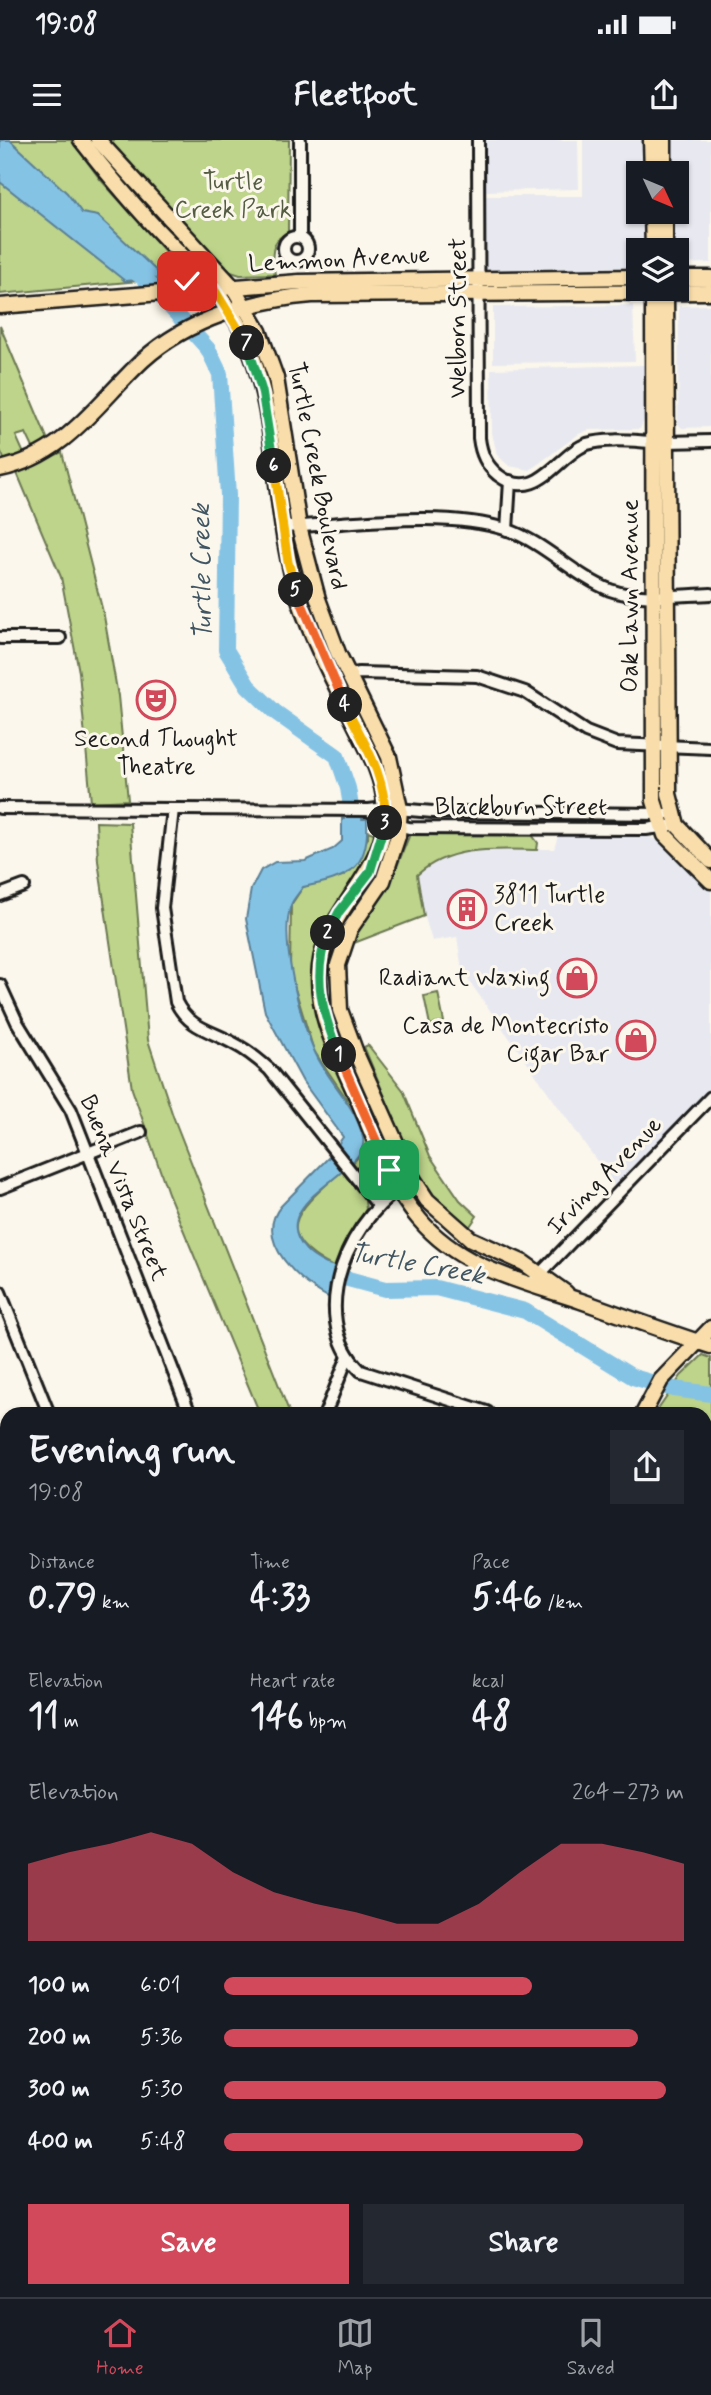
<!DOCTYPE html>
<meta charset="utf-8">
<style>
:root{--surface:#171b24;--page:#242831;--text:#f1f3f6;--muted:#9ea1a6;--line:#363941;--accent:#d1495b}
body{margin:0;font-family:Mynerve,sans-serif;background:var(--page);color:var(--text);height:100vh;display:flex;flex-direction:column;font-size:26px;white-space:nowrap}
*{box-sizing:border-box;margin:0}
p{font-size:23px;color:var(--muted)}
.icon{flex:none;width:38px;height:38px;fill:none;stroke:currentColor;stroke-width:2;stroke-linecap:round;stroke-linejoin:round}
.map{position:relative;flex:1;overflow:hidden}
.panel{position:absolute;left:0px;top:1267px;width:712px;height:891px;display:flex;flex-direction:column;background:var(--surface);border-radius:21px 21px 0 0;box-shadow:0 2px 5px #0004}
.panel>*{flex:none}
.needle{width:46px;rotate:134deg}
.controls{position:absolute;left:626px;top:21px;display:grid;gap:14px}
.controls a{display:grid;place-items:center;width:63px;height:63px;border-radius:0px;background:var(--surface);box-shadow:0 2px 5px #0004;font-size:35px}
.pin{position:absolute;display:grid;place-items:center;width:60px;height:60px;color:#fff;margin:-30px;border-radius:14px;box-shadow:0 4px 10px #0006}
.km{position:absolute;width:35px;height:35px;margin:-18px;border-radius:50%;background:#222;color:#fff;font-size:19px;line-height:35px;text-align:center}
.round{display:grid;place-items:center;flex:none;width:74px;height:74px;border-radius:0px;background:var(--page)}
.headline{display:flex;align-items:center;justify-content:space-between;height:119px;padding:0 28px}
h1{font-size:38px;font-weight:700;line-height:52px}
.stats{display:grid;grid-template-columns:repeat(3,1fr);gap:10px;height:119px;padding:7px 28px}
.stats div{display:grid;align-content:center}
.stats b{font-size:35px;font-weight:700}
.stats small{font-size:19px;font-weight:400}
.stats p{font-size:19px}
.chart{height:196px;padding:14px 28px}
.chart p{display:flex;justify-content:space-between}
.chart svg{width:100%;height:126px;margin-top:7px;fill:var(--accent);opacity:.7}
.action{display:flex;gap:14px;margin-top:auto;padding:14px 28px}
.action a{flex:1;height:80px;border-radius:0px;background:var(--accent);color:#fff;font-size:28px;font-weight:700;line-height:80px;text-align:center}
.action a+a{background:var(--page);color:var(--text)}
ul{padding:0 28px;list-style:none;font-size:23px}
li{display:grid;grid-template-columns:112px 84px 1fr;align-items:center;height:52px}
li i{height:18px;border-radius:9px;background:var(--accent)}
.status{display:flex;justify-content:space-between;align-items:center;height:49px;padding:0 35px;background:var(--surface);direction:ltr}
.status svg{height:19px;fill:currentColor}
header{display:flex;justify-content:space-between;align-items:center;height:91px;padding:0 28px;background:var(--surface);font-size:32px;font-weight:700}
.dock{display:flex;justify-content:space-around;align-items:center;height:98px;border-top:2px solid var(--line);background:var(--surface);font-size:19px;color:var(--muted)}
.dock a{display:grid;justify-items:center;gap:4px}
.dock .active{color:var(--accent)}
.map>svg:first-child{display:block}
</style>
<div class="status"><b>19:08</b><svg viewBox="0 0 49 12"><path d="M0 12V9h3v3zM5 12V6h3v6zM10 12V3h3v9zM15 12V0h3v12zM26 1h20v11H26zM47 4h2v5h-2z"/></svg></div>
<header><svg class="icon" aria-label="menu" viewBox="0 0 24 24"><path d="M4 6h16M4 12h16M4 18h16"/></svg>Fleetfoot<svg class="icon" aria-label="share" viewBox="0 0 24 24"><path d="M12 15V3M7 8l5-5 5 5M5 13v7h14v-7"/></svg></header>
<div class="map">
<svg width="711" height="2157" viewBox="0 0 711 2157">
<rect width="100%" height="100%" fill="#fbf7ec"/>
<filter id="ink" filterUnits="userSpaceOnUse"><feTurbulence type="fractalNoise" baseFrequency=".0143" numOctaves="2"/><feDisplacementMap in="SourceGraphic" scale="14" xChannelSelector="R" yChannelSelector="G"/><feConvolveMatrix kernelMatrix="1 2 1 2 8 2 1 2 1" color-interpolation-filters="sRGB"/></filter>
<g filter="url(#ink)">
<g fill="#e8e9f0">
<path d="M484,0H578L579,49L485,51Z"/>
<path d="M583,0H646V33H639V72H646V110H639V131L486,132L485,56H583Z"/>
<path d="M669,0H711V123L677,124V110H670L669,72H677V33H669Z"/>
<path d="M633,165L635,221L493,223V167Z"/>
<path d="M711,165V287L682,288L678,284L679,166Z"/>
<path d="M644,225V280L640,289L589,290L579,294L530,330L509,326L497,315L492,293L491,229Z"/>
<path d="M642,695L658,700L711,748V950L616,1048L462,831L457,797L432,801L420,761L417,734L429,724L476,709H554L558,696Z"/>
</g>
<g fill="#bdd48a" stroke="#6c7853" stroke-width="2">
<path d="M0,0H71L100,39L180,128L181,137L0,154Z"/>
<path d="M106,0H289L288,93C270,98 271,119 275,134L240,135L228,131Z"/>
<path d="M0,186L50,305L35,312L26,293L16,296L25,316L5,321L0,310Z"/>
<path d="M62,312L104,476L118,556L128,660L91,662L79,532L61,437L17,333Z"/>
<path d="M96,682L130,683L148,900L173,976L290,1274H260L168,1053L132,949L98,721Z"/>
<path d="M368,691L376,694L369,721L329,775L320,796L313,836L385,1039L384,1048L376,1053L350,1026L360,1015L346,958L314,911L290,832L291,765L303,747L343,736L368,698Z"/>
<path d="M410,694L532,695L538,703L537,710C495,709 450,705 417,735L424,776L349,805L392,739Z"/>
<path d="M438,853L444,882L430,885L424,856Z"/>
<path d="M368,905L403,950L430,1016L460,1060L477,1076L468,1089L433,1057L416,1031L364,907Z"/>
<path d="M344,1029L364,1054L366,1069L335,1128C264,1092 303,1066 344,1029Z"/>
<path d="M703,1215L711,1218V1294L705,1293V1274H655L681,1236Z"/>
</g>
<g fill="#85c3e5" stroke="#5b8095" stroke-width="2">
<path d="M0,0H10L67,53L82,73L98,76L164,138L125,141L0,42Z"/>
<path d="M342,679H367C370,730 348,738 303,747C299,753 293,759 291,765C279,800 300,877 314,910C327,941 356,964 363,998C371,1033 262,1061 306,1110C314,1120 327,1123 337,1130L332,1159C302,1145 252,1101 281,1066L330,1016L343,997L303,942L265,872L246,779L251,749L261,730L275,722L305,721L333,709L342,701Z"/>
</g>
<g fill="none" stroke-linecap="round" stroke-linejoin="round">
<g stroke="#85c3e5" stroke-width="16">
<path d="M130,128L147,141L208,209L220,234L228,355L226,510L248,546L275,572L337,616L348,648L354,685L352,698"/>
<path d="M326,1133L385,1149L436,1148L525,1171L633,1237L674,1249L711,1254"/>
</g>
<defs>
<g id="minor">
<path d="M478,0L479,298C481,314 486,325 498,335C537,365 558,314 587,304C606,298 633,301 652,302"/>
<circle cx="296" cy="109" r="12"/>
<path d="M300,97V0"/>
<path d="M666,302L711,301"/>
<path d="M283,387C350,384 445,369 508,390C545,403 573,435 610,450C640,461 679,455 711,454"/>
<path d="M507,390L510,341"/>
<path d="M0,498H60"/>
<path d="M350,536L358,533L477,536L525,552L586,592L617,604L711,608"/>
<path d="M0,668L369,670L385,668L433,672L665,674"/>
<path d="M173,669L162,768L176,862C189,888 209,890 233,903C247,910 258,919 269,929L377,1064"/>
<path d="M369,670L385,682L409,688L646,689L669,686"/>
<path d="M0,755L24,746"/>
<path d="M0,845L17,882L71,970L190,1274"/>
<path d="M413,1041C351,1071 303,1175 361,1231L487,1272"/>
<path d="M0,1048L141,992"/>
<path d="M535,1139L711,957"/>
<path d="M0,1152L49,1274"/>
<path d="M325,1274L348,1216"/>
<path d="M0,1400L7,1397"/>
<path d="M0,1607L7,1623"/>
<path d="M705,1626L711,1624"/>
<path d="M705,1766L711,1761"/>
<path d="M705,1903L711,1899"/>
<path d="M705,1927L711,1941"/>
<path d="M0,2017L7,2014"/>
<path d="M705,2050L711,2048"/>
<path d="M0,2080L7,2098"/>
<path d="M28,2151L31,2157"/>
<path d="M222,2151L225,2157"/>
<path d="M408,2151L410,2157"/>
<path d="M552,2151L555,2157"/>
<path d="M319,2157L335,2151"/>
</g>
<g id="major">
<path d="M81,0C103,28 126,56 150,82C182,118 222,149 243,193C282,277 270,375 300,462C313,501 332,538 350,574C364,604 383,632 385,666C390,731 327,765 320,826C314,871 339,917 357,957C375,998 389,1045 419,1079C461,1129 522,1141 581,1161C624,1176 667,1192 711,1206"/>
<path d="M98,0L233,147L259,191L276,238L299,387L318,459L338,513L389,617L400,669L398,696L383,741L350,789L338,825L340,870L356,913L410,1034L427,1060L471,1099L524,1123L566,1153"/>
<path d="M651,0L652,33"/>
<path d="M664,0V33"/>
<path d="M652,72L653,110"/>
<path d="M665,72V110"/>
<path d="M677,138H711"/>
<path d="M653,149L654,661L665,695L711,741"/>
<path d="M666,149L669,654L677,685L711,721"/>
<path d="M0,166L299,142L639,137"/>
<path d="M0,329C66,315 97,263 143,220C188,179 253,160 312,155L711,152"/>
<path d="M643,1274L661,1240L711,1188"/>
<path d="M705,1485L711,1483"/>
<path d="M0,1732L7,1729"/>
<path d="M0,1750L7,1747"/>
</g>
</defs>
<use href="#minor" stroke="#1c1c1c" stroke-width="16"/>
<use href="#major" stroke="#1c1c1c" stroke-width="19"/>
<use href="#minor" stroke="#fbf7ec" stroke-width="10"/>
<use href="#major" stroke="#f9deab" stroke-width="14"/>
</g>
</g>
<g fill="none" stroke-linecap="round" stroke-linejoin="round" filter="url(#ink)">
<defs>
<path id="split-1" d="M339,915L389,1030"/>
<path id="split-2" d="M328,793C311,836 323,874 339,915"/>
<path id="split-3" d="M328,793L339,772L370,732L385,683"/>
<path id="split-4" d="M345,565C364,603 388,639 385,683"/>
<path id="split-5" d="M296,450L345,565"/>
<path id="split-6" d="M274,326L288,422L296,450"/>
<path id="split-7" d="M247,203L262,251L274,326"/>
<path id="split-8" d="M187,141L178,150L214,149L247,203"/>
</defs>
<use href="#split-1" stroke="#fff" stroke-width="14"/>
<use href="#split-2" stroke="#fff" stroke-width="14"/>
<use href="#split-3" stroke="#fff" stroke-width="14"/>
<use href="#split-4" stroke="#fff" stroke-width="14"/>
<use href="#split-5" stroke="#fff" stroke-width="14"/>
<use href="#split-6" stroke="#fff" stroke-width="14"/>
<use href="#split-7" stroke="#fff" stroke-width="14"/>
<use href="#split-8" stroke="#fff" stroke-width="14"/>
<use href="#split-1" stroke="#f0652b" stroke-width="9"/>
<use href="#split-2" stroke="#22a559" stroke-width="9"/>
<use href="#split-3" stroke="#22a559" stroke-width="9"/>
<use href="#split-4" stroke="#f5b400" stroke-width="9"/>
<use href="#split-5" stroke="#f0652b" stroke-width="9"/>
<use href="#split-6" stroke="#f5b400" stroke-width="9"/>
<use href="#split-7" stroke="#22a559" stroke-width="9"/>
<use href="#split-8" stroke="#f5b400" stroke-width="9"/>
</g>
<defs>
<symbol id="theatre-ring" viewBox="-11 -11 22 22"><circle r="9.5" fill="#fbf7ec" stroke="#d1495b" stroke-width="1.5"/><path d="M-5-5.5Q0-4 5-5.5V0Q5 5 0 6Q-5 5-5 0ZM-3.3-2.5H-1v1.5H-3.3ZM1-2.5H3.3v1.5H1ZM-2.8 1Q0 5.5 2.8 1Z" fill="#d1495b"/></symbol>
<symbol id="building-ring" viewBox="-11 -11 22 22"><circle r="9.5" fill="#fbf7ec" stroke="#d1495b" stroke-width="1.5"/><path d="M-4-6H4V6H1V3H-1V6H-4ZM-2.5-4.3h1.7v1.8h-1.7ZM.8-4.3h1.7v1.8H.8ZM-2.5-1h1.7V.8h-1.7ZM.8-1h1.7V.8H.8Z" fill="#d1495b"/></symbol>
<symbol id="shop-ring" viewBox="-11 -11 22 22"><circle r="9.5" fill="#fbf7ec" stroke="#d1495b" stroke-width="1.5"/><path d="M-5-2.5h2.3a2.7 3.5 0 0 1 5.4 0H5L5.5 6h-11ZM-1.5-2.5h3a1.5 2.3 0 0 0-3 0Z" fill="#d1495b"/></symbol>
</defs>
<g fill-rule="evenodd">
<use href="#theatre-ring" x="134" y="538" width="44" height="44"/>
<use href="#building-ring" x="445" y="747" width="44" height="44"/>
<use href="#shop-ring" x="555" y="816" width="44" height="44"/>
<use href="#shop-ring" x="614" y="878" width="44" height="44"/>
</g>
<g text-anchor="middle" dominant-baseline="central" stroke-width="6" stroke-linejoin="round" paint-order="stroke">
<g font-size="24" fill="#545c42" stroke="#fbf7ec">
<text x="233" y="42">Turtle<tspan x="233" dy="28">Creek Park</tspan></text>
</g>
<g font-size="24" fill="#1c1c1c" stroke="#fbf7ec">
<text transform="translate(339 120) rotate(-3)">Lemmon Avenue</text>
<text transform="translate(458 178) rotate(-90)">Welborn Street</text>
<text transform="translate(317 336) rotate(79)">Turtle Creek Boulevard</text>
<text transform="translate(630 456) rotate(-90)">Oak Lawn Avenue</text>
<text x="521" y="667">Blackburn Street</text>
<text transform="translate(605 1036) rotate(-46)">Irving Avenue</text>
<text transform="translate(123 1048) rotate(68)">Buena Vista Street</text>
</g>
<g font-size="24" fill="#1c1c1c" stroke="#fbf7ec" text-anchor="end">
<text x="156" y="599" text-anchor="middle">Second Thought<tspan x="156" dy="28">Theatre</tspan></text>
<text x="494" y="755" text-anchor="start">3811 Turtle<tspan x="494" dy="28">Creek</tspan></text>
<text x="550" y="838">Radiant Waxing</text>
<text x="609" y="886">Casa de Montecristo<tspan x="609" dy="28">Cigar Bar</tspan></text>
</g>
<g font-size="26" font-style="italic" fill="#415662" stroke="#fbf7ec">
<text transform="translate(203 432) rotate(-91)">Turtle Creek</text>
<text transform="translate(417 1125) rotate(10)">Turtle Creek</text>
</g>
</g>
</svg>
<div class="controls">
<a><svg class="needle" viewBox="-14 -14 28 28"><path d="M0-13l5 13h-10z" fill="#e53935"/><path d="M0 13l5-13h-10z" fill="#9ea1a6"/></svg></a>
<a><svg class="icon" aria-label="layers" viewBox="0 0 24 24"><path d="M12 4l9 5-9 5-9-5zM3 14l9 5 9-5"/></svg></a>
</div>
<div class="pin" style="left:389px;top:1030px;background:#1e9e55"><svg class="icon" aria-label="arrive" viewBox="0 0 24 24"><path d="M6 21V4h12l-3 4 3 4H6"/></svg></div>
<div class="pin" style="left:187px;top:141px;background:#d93025"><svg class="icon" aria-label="check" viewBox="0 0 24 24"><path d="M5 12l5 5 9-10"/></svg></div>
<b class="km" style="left:339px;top:915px">1</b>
<b class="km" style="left:328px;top:793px">2</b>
<b class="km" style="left:385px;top:683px">3</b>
<b class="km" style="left:345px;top:565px">4</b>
<b class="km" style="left:296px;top:450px">5</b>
<b class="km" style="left:274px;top:326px">6</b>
<b class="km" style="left:247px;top:203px">7</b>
<section class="panel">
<div class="headline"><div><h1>Evening run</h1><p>19:08</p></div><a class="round"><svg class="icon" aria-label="share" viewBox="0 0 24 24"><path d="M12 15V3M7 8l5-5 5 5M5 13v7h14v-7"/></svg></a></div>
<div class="stats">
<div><p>Distance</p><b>0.79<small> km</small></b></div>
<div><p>Time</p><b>4:33</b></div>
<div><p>Pace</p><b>5:46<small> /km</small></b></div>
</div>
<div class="stats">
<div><p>Elevation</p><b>11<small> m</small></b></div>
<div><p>Heart rate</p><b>146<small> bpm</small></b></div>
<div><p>kcal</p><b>48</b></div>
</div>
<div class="chart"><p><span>Elevation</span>264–273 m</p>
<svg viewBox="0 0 160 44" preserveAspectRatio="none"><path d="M0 44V17L10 13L20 10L30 6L40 10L50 20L60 27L70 31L80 34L90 38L100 38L110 31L120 20L130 10L140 10L150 13L160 17V44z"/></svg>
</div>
<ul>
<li><b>100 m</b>6:01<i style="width:67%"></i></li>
<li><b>200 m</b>5:36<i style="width:90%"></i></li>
<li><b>300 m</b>5:30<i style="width:96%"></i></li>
<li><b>400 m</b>5:48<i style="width:78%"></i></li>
</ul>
<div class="action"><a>Save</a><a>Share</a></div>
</section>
</div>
<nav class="dock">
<a class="active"><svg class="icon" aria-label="home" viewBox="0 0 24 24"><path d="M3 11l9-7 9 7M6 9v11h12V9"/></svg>Home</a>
<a><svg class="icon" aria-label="map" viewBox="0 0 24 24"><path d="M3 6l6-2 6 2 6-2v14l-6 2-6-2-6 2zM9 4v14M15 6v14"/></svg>Map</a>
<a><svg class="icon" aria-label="saved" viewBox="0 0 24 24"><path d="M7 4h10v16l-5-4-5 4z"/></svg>Saved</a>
</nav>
